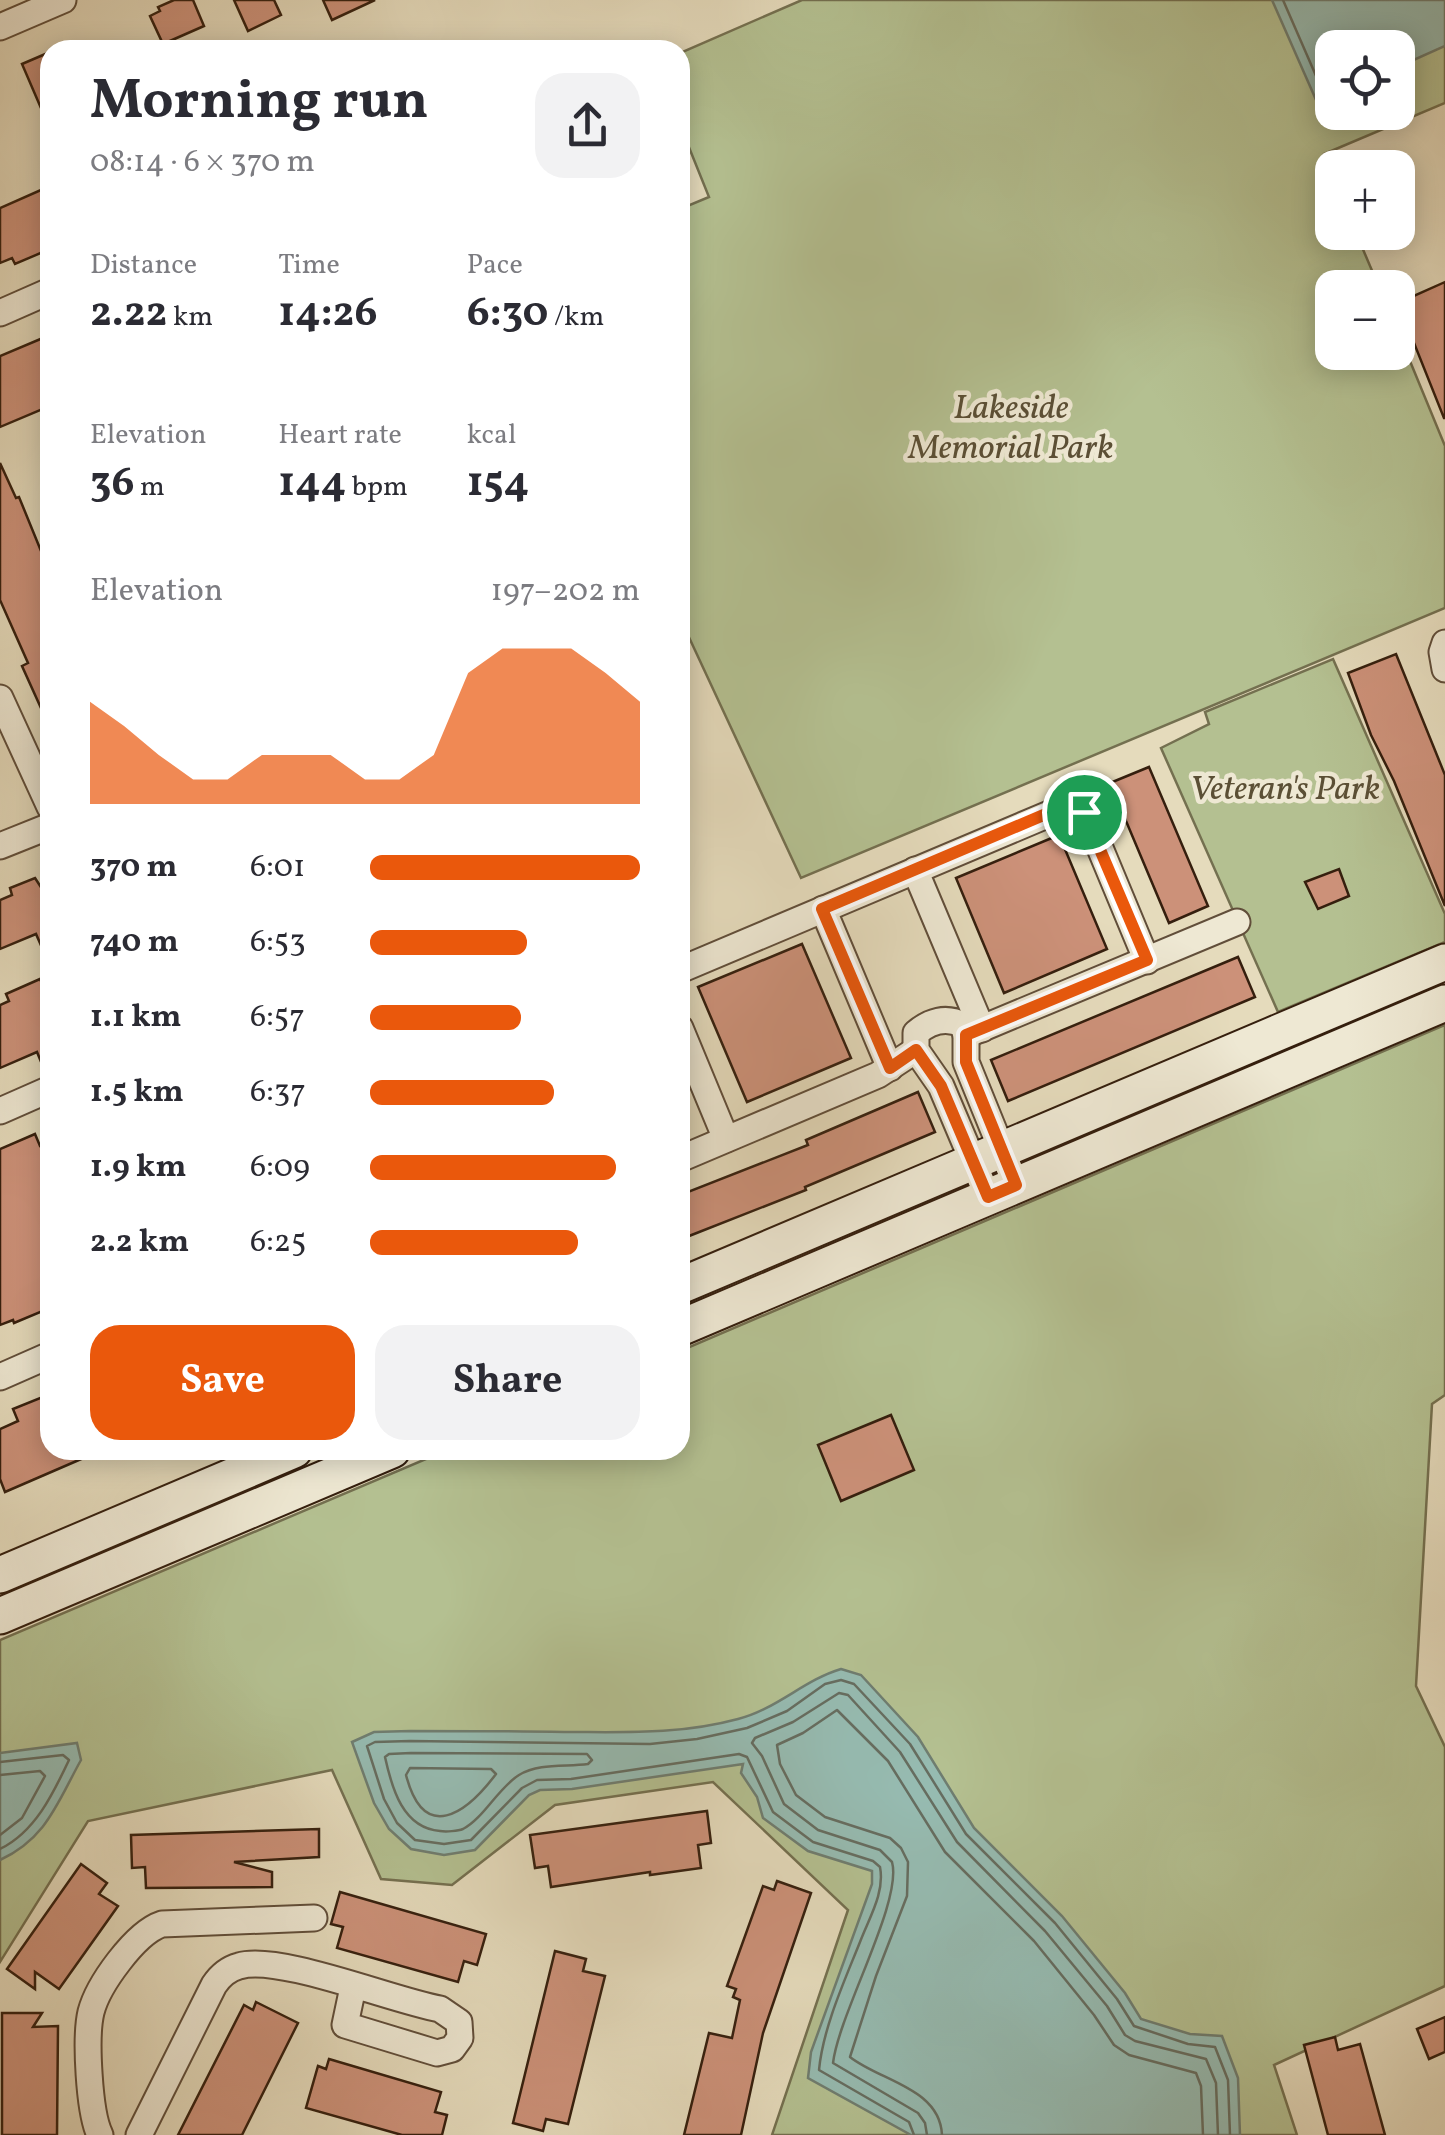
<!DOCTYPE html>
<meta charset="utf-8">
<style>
:root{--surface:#fff;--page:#f2f2f3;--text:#2b2b33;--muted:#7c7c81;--accent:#ea580c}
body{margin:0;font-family:Vollkorn,serif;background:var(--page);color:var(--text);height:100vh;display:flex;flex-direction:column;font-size:38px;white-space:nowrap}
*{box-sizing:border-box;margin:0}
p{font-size:32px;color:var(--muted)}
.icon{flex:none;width:55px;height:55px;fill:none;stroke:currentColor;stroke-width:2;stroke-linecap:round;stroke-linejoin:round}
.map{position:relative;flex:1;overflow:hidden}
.details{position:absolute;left:40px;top:40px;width:650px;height:1420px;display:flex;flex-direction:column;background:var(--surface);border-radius:30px;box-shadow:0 5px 25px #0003}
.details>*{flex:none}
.controls{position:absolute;left:1315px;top:30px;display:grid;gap:20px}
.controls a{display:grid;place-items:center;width:100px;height:100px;border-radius:20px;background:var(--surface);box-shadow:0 5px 25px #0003;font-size:50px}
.pin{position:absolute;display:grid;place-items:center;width:85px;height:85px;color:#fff;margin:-42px;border:5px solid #fff;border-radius:50%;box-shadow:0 2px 10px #0007}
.round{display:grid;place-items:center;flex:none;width:105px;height:105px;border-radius:30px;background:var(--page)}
.summary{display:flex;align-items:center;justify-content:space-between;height:170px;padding:0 50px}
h1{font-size:55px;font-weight:700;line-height:75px}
.metrics{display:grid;grid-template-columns:repeat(3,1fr);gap:15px;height:170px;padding:10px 50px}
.metrics div{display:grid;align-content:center}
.metrics b{font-size:42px;font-weight:700}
.metrics small{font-size:28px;font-weight:400}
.metrics p{font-size:28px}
.chart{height:280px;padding:20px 50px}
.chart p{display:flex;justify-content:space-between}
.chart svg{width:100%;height:180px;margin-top:10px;fill:var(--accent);opacity:.7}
.primary-button{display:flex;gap:20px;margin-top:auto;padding:20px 50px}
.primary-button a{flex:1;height:115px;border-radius:30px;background:var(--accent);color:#fff;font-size:40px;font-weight:700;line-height:115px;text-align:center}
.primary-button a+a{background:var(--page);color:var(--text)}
ul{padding:0 50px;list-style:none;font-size:32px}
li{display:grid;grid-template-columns:160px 120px 1fr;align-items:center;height:75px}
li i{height:25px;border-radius:12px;background:var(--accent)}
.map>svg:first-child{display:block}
</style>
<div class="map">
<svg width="1445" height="2135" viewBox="0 0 1445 2135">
<rect width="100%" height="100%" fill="#e5dbbc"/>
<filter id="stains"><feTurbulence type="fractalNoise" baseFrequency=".002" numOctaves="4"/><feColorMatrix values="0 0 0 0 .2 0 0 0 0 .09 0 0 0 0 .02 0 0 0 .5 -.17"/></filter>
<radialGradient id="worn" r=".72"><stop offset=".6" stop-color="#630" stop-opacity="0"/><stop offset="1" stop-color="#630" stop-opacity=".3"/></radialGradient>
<g fill="#b4c091" stroke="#747050" stroke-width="2.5" fill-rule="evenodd">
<path d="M802,0H1445V103L1324,154L1332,175V232L1356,233L1379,287L1332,288V352H1398V332L1445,446V608L801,878L680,618V209L709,197L680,125V53ZM1332,48H1398V112H1332Z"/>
<path d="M1333,659L1445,914V942L1278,1012L1161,748L1209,724L1205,712Z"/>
<path d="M1445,1025V1395L1432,1404L1416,1686L1445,1747V1986L1274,2065L1297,2135H772L848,1910L713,1782L555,1805L452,1885L381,1879L332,1770L88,1821L0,1962V1640L447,1450H680V1351Z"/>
</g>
<g fill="#96bbb1" stroke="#6f7d70" stroke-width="2.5">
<path d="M1272,0H1445V46L1398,67V48H1332V95L1317,102Z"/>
<path d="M841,1669L861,1675L918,1737L974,1828L1062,1916L1125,1993L1141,2019L1190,2034L1222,2036L1238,2078L1240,2135H911L808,2078L811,2052L872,1884V1871L808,1851L763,1818L757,1797L741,1773L743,1764L572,1789L540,1790L529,1795L475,1850L444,1855L411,1849L389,1829L374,1803L352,1742L374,1732L410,1731C461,1731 512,1731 564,1732C624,1732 679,1735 738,1719C777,1709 804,1680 841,1669Z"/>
<path d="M77,1743L81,1760C57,1803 47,1838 0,1860V1753Z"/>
</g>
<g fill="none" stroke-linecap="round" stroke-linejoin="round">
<g stroke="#666d60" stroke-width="2.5">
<path d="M1283,0L1320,85L1332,87"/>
<path d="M411,1753L587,1754L592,1760L588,1764C565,1767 539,1763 519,1775C499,1787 483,1819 463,1829C458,1831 446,1832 440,1831C403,1828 392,1789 385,1757L389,1754Z"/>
<path d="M0,1762L63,1755L69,1760C53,1794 35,1832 0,1849"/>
<path d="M410,1768L491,1769L496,1774C466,1814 424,1844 406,1775Z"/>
<path d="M0,1775L40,1771L45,1776L22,1818L0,1835"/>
<path d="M914,2135L909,2122L819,2070C823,2028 844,1982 860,1942C869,1918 885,1893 880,1867L873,1861L813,1842L773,1812L747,1757L739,1754L571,1779L537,1780L522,1788L471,1840L444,1844L415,1840L397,1823L384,1799L367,1746L375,1742L410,1741L650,1744L697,1739L747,1728L787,1711L825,1684L841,1680L854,1684L910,1744L966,1834L1055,1923L1117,1999L1134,2026L1188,2044L1215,2047L1228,2080L1230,2135"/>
<path d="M927,2135L925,2123L918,2113L833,2063C839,2013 903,1901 892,1862L880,1850L818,1830L784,1804L762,1756L752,1743L755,1738L793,1722L839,1693L848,1695L900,1752L957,1842L1045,1931L1107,2006L1125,2035L1135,2041L1206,2059L1216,2083L1218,2135"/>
<path d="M942,2135C940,2088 880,2081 850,2057L876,1976L907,1896L908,1862L901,1848L890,1838L825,1817L796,1795L780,1764L777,1745L803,1733L837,1710L888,1761L945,1852L1034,1941L1094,2015L1114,2045L1129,2055L1196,2073L1201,2086L1203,2135"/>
</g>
</g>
<g fill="#cc9179" stroke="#351f0e" stroke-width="2.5">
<path d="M174,0H193L204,26L163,44L150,16L160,11L158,7Z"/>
<path d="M234,0H274L281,15L248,31Z"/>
<path d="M323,0H375L332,20Z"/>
<path d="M50,52V129L22,64Z"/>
<path d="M50,186V249L15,264L12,258L0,263V208Z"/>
<path d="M1445,282V418H1444L1398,303Z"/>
<path d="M50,335V406L0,427V356Z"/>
<path d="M0,463L16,498L19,497L50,573V728L22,666L28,663L0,600Z"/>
<path d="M1396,654L1445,775V906L1394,781L1371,735L1348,673Z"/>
<path d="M1149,767L1208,906L1169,923L1110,783Z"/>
<path d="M1059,835L1107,949L1004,993L956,878Z"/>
<path d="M1339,869L1349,896L1318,909L1305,882Z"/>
<path d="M35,878L50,901V966L36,934L0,949V900L12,895L10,888Z"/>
<path d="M802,944L851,1058L747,1102L698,987Z"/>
<path d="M1238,957L1255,997L1008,1101L991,1060Z"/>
<path d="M40,979L50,1001V1073L46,1074L37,1052L0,1068V1005L9,1001L6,994Z"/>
<path d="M918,1092L935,1132L805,1187L806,1190L689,1236L680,1212V1195L808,1145L806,1140Z"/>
<path d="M35,1134L40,1146L50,1142V1308L14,1323L13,1320L0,1325V1149Z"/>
<path d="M50,1394V1450H102L5,1492L0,1479V1429L18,1421L13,1409Z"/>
<path d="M891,1415L914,1470L841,1501L818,1445Z"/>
<path d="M707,1811L711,1843L698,1845L701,1868L650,1875V1872L551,1887L548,1866L535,1868L530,1835Z"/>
<path d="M319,1829V1857L234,1862L272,1872V1887L146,1888L145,1867L132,1868L131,1835Z"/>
<path d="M81,1864L107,1883L99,1894L118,1906L59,1989L35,1972V1989L7,1969Z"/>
<path d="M777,1881L811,1893L763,2033L741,2135H684L709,2033L732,2038L740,2000L733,1997L736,1989L727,1986L763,1886L774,1890Z"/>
<path d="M340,1892L486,1934L477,1965L464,1961L458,1982L337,1948L343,1927L331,1924Z"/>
<path d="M555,1951L586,1959L583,1971L605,1976L568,2124L546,2119L543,2131L513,2123Z"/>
<path d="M256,2002L298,2023L242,2135H178L244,2005L253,2010Z"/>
<path d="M2,2013H42L33,2027L58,2026L57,2135H2Z"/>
<path d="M1445,2017V2052L1429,2059L1417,2029Z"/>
<path d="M1335,2037L1338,2050L1360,2044L1385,2135H1328L1304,2045Z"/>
<path d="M329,2059L441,2092L435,2112L447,2115L442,2135H402L306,2108L318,2066L326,2069Z"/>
</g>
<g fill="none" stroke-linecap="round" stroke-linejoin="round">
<defs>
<g id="street">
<path d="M0,27L63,0"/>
<path d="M0,313L50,291"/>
<path d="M1445,643L1442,652L1445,669"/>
<path d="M0,698L50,807"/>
<path d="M0,846L50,826"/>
<path d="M915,870L982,1029"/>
<path d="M823,909L890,1068"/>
<path d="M680,970L1073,804L1079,806L1085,812L1147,961"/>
<path d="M680,1028L726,1139"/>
<path d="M966,1035L1237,922"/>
<path d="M0,1111L50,1089"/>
<path d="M680,1159L878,1075L916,1050"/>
<path d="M988,1197L941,1086L916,1050V1033C930,1021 946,1016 963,1025L966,1035V1062L1016,1185"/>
<path d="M0,1377L50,1355"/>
<path d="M100,2135C89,2113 85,2037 91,2012C98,1985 135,1933 162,1924L314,1918"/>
<path d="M139,2135L214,1985C220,1976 228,1969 239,1966C279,1954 391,2000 440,2009L459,2022L460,2038L452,2049L437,2053L345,2025L353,1987"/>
</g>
<g id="secondary">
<path d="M680,1286L1445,962"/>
<path d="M680,1328L1445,1003"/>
<path d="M0,1575L294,1450"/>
<path d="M0,1616L392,1450"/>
</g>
</defs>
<use href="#street" stroke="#614e3a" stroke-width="29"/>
<use href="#secondary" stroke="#351f0e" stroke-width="39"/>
<use href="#street" stroke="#eee8d3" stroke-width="25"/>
<use href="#secondary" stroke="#eee8d3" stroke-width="35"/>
</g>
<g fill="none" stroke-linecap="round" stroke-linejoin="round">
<defs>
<path id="route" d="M1067,805H1077L1084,812L1147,960L966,1035V1062L1016,1185L988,1197L941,1086L916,1050L890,1068L822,909Z"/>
</defs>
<use href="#route" stroke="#fff" stroke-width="20"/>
<use href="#route" stroke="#ea580c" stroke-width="12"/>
</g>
<g text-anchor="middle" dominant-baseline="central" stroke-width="9" stroke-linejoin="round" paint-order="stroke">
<g font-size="35" font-style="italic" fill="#5b4f35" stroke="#eee8d3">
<text x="1011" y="409">Lakeside<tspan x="1011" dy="40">Memorial Park</tspan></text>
<text x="1285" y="790">Veteran's Park</text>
</g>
</g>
<rect width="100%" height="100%" filter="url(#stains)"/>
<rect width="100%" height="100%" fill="url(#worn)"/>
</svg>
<div class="controls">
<a><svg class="icon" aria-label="locate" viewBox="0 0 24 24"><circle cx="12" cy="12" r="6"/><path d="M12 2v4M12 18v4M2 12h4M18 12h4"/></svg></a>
<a>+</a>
<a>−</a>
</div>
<div class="pin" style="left:1084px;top:812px;background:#1e9e55"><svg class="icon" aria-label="arrive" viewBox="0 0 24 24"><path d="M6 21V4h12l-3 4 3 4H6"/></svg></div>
<section class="details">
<div class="summary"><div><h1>Morning run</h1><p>08:14 · 6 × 370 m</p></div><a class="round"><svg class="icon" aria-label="share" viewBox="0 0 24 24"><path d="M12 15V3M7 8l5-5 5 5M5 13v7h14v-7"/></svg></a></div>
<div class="metrics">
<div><p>Distance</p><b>2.22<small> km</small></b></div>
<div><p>Time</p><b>14:26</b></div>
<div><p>Pace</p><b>6:30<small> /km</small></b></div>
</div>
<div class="metrics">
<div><p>Elevation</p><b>36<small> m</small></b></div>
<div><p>Heart rate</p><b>144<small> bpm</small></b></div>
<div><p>kcal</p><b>154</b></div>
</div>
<div class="chart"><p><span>Elevation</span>197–202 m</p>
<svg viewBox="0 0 160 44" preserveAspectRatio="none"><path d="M0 44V19L10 25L20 32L30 38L40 38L50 32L60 32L70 32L80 38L90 38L100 32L110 12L120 6L130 6L140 6L150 12L160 19V44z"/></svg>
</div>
<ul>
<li><b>370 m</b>6:01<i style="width:100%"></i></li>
<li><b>740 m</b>6:53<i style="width:58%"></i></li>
<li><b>1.1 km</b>6:57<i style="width:56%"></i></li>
<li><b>1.5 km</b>6:37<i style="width:68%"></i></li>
<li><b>1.9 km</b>6:09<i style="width:91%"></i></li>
<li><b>2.2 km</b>6:25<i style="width:77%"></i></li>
</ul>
<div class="primary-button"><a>Save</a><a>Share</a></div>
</section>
</div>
